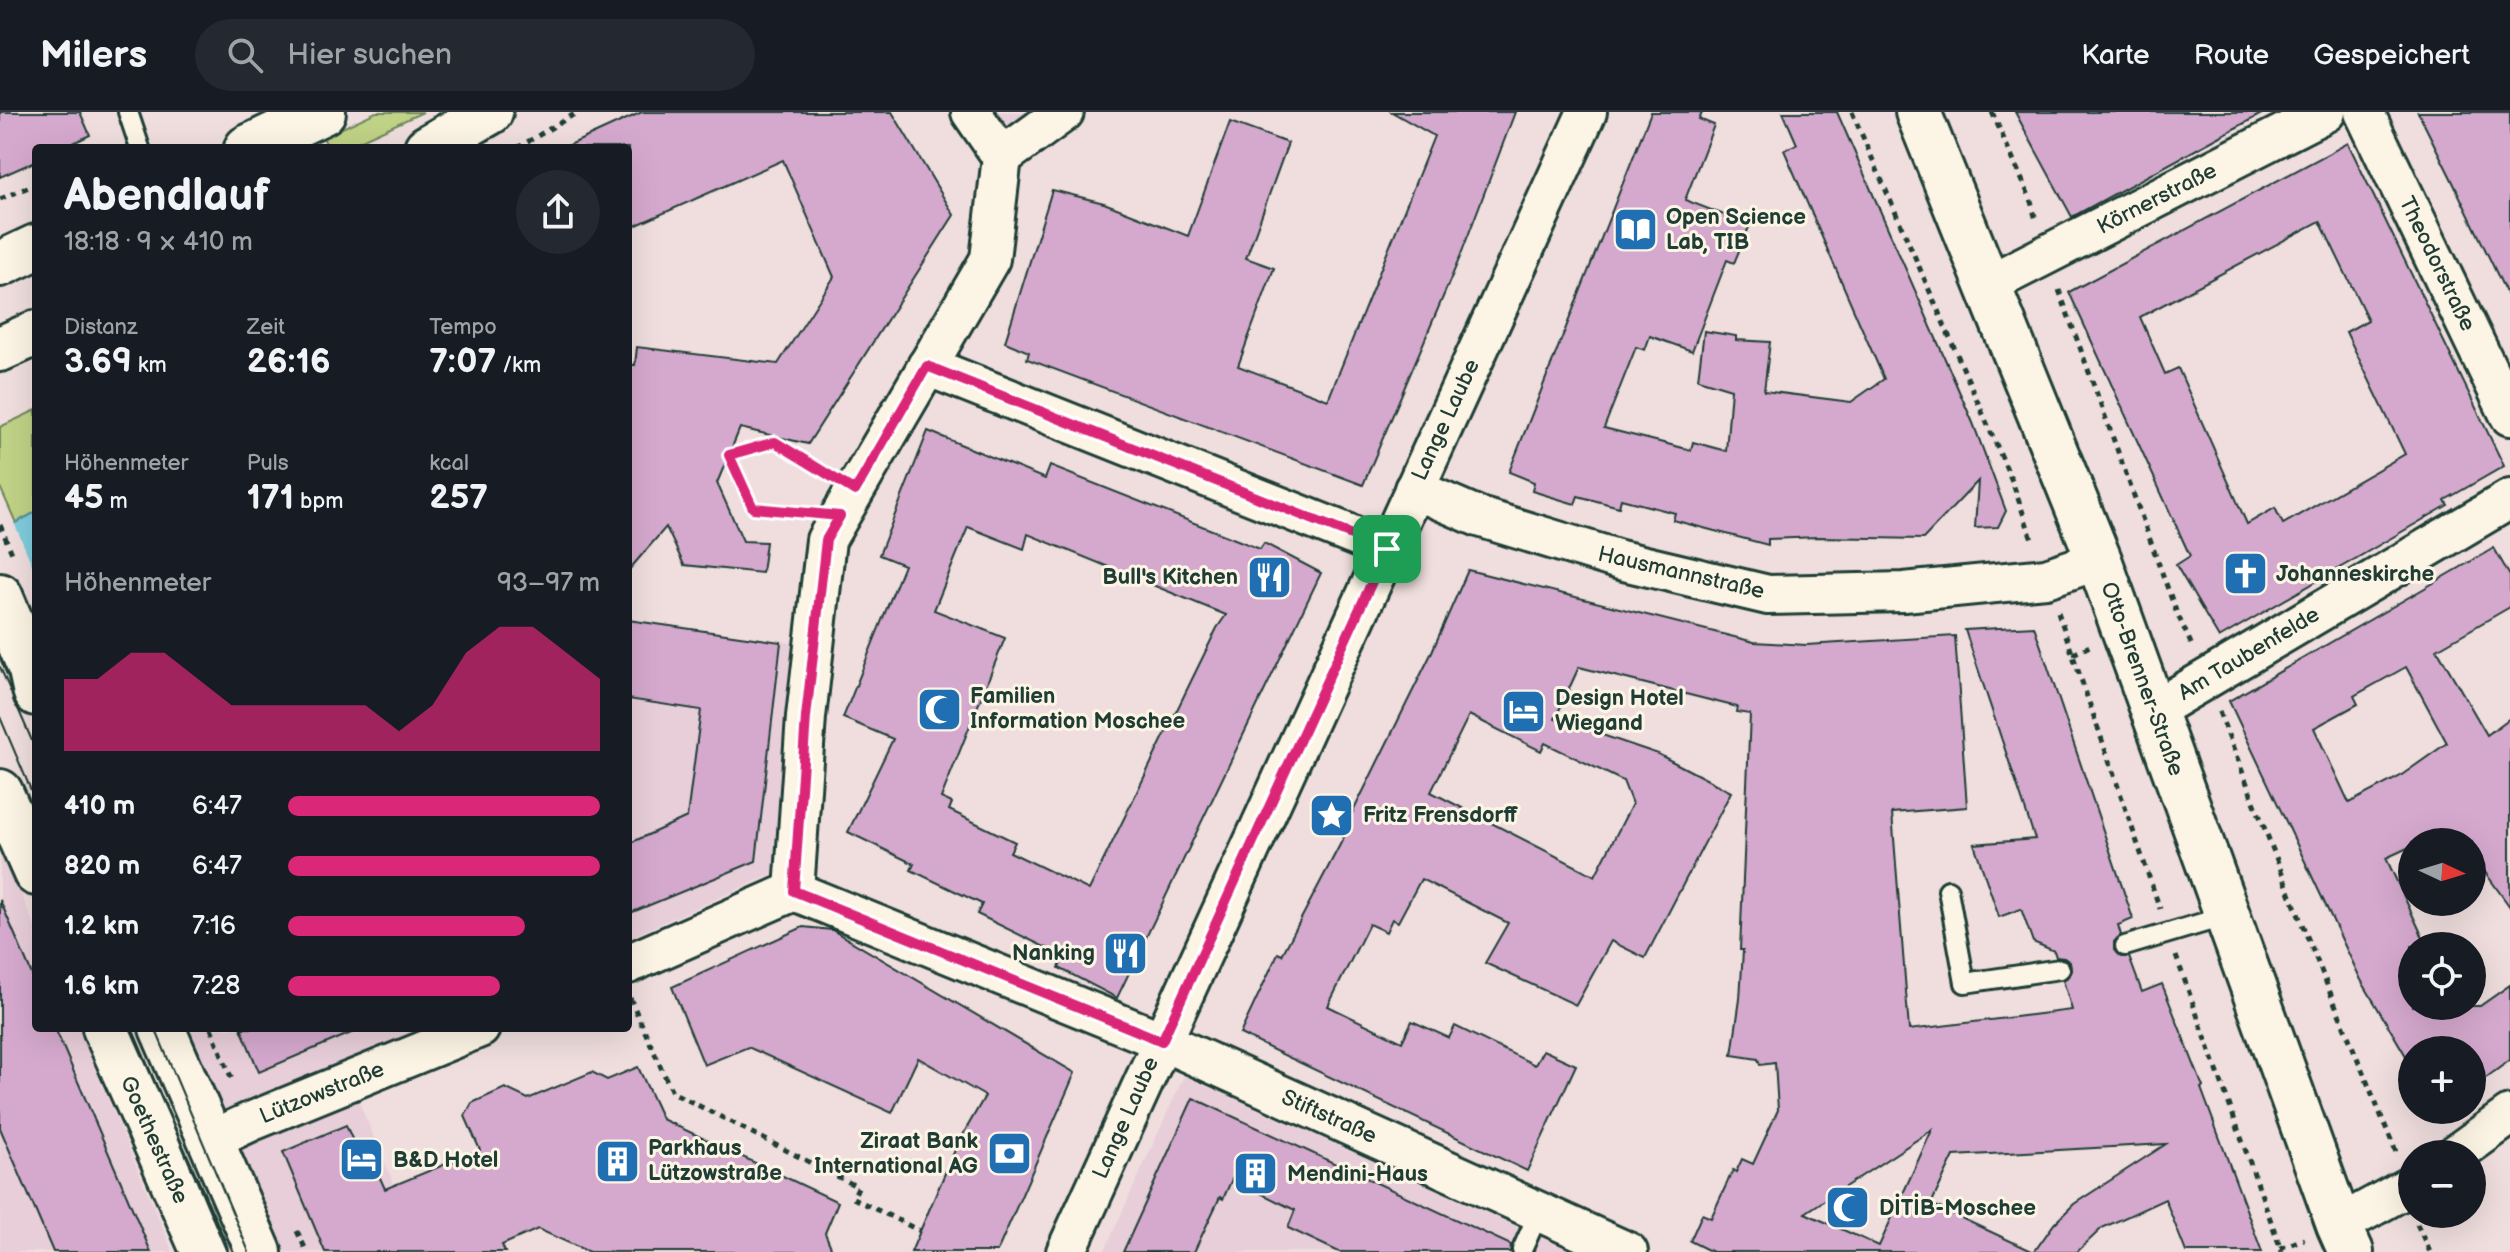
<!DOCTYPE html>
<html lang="de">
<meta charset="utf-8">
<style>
:root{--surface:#171b24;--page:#242831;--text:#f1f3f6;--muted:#9ea1a6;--line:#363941;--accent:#db2777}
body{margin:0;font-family:"Balsamiq Sans",sans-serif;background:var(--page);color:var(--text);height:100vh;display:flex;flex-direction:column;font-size:30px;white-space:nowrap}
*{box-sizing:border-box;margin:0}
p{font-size:26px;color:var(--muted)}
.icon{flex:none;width:44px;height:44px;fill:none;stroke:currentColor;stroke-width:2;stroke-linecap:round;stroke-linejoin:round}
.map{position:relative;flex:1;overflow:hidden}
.details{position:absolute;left:32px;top:32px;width:600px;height:888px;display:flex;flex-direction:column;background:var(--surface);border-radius:8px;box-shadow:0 8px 32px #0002}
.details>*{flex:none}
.needle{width:52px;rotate:94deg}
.controls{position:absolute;left:2398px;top:716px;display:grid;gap:16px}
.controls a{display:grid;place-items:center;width:88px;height:88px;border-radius:50%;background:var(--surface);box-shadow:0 8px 32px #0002;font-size:40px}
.pin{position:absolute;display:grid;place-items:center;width:68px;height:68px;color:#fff;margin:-34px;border-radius:16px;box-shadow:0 4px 12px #0006}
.round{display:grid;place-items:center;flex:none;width:84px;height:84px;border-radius:42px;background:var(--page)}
.headline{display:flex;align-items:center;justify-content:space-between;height:136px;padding:0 32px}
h1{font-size:44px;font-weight:800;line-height:60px}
.stats{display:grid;grid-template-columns:repeat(3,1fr);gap:12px;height:136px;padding:8px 32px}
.stats div{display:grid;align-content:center}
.stats b{font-size:34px;font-weight:800}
.stats small{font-size:22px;font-weight:400}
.stats p{font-size:22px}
.chart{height:224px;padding:16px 32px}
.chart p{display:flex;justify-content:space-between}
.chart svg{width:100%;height:144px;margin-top:8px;fill:var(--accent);opacity:.7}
ul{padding:0 32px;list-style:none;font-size:26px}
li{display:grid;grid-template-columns:128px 96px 1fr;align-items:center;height:60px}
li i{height:20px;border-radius:10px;background:var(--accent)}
header{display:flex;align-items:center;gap:48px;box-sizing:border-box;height:112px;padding:0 40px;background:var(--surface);border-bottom:2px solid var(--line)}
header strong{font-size:38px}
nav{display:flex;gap:44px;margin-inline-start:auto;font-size:28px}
.search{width:560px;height:72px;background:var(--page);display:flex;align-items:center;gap:20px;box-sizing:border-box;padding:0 28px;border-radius:44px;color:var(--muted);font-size:30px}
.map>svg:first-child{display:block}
</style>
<header>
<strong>Milers</strong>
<div class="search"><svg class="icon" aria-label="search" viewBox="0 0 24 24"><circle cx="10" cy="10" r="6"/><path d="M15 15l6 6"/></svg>Hier suchen</div>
<nav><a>Karte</a><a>Route</a><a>Gespeichert</a></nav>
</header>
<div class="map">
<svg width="2510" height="1140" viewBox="0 0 2510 1140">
<rect width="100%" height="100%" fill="#f0dede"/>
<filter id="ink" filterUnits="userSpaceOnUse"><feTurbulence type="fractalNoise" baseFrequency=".0125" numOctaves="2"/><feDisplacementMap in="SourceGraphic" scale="16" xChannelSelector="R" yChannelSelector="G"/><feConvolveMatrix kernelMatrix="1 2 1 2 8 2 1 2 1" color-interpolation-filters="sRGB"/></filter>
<g filter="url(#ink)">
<g fill="#e8ced9">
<path d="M990,0H1038L1003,20Z"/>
<path d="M628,508L807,533L780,759L628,826Z"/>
<path d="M0,733L36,817V916H78L173,1140H0Z"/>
<path d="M182,916H427L220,1008Z"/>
<path d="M1184,964L1573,1140H1104Z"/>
<path d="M353,976L423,1140H277L229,1029Z"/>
</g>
<g fill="#c0d286" stroke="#70885d" stroke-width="2">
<path d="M376,0H423L344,36H328L323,25Z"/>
<path d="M36,298V400L16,411L0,375V315Z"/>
</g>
<path fill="#7fccdd" stroke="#599399" stroke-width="2" d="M36,400V514L0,419Z"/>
<g fill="#f0dede">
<path d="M248,0H305L297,36H221L215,16Z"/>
<path d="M13,408L36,462V518L0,533V415Z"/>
</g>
<g fill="#d5a9ce" stroke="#1f3d34" stroke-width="2" fill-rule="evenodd">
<path d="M0,0H80L90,23L63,36H36V49L0,65Z"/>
<path d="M642,0H892L954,103L808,332L740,316L717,371L743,429L766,430L762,461L684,453L666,415L628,459V253H635L637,235L778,252L834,165L783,48L628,117V36H563Z"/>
<path d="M1392,0H1515L1460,145L1363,373L1027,247L1029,240L1005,230L1052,78L1104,91L1188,124L1230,10L1288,31L1246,146L1274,156L1238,254L1328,288L1434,24Z"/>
<path d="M1651,0H1702L1699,7L1714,13L1685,88L1735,107L1734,110L1749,115L1734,151L1727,148L1692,239L1650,224L1645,238L1636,235L1604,316L1691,338L1693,330L1726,339L1731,277L1698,267L1704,219L1736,224V228L1770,230L1764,279L1851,290L1884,267L1784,38L1797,32L1783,0H1837L1973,311L2006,399L1998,415L1975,416L1978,369L1923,427L1818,425L1768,427V433L1673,408L1675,401L1621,387L1619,395L1578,384L1575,392L1532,379L1534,370L1509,360Z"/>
<path d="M2015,0H2265L2072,105Z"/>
<path d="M2418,0H2510V189L2450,64Z"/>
<path d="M2348,31L2504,354L2445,388L2448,393L2219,526L2176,453L2190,444L2069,180ZM2320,109L2368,208L2346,220L2405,342L2283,412L2275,396L2247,412L2178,256L2165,262L2140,205Z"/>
<path d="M928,319L1045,367L1050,354L1260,437L1264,431L1321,461L1117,886L1059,856L1063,844L977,802L982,792L911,758L914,752L848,720L893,627L843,606L904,453L879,443ZM968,415L1024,437L1028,422L1226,503L1217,516L1089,778L1010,740L1015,730L949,698L952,691L941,686L1005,526L934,498Z"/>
<path d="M2494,436L2510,464V495L2437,537L2487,623L2510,606V795L2472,742V730H2454L2445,718L2420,730H2412V734L2386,746L2427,834H2412V894H2480L2510,873V948L2472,976V938H2412V954L2361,868L2229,589ZM2406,555L2447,631L2399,665L2349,691L2314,616L2358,592L2354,584Z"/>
<path d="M1468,458L1754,530L1806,533L1955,524L1967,695L1892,701L1909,918L2072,898L2063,868L2071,861L2070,850L2064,846L2056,845L2054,839L2033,830L2021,797L1999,805L1974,732L2035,727L1965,518L2034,514L2133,807L2118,813L2121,823L2114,830V838L2121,845H2129L2142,880L2162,872L2203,975L2201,976L2262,1140H2186L2165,1087L2102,1116L2077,1140H1712L1690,1129L1702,1102L1711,1106L1733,1058L1736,1060L1742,1047L1753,1052L1778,998L1775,951L1760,953L1758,947L1732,943L1740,887L1743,838H1740L1750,602L1736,600L1737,595L1579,555L1555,607L1658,642L1731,680L1645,846L1611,829L1576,893L1485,851L1508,811L1421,767L1398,810L1392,807L1386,820L1369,812L1328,894L1402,930L1412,909L1449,926L1455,914L1535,953L1543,938L1576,953L1527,1059L1240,922L1278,841L1282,843L1344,725L1341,724L1430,544ZM1469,603L1541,639L1545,631L1623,669L1632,692L1595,764L1431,680ZM1932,1018L1879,1134L1805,1101ZM2166,1032L2074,1092L2054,1112L2034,1140L1931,1092L1954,1044Z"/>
<path d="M628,508L781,530L756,749L628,802V732L687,705L701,598L628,587Z"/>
<path d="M0,788L36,872V916H55L151,1140H53L0,1016Z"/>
<path d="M803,815L832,818L1075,961L997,1140H911L958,1031L985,984L918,946L892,1001L748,935L704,953L672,875Z"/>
<path d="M241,916H363L259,960Z"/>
<path d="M638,955L662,1007L838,1090L825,1121L833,1140H589L538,1117L502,1133L505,1140H325L283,1040L346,1013L355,1034L364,1030L385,1077L480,1038L465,1004L472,991L505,976L528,987L592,960L607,968Z"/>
<path d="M1193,986L1511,1133L1510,1140H1339L1288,1116L1295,1098L1232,1067L1223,1087L1220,1085L1194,1140H1123Z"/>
</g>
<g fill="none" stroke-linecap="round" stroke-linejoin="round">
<defs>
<g id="lane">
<path d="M128,0L140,36"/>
<path d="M1948,778L1965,871L2060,857"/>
<path d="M2125,834L2226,804"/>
<path d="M1522,1138L1539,1100"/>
</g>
<g id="street">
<path d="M2364,0L2510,304"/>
<path d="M1002,45L1064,0"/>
<path d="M1987,173L2326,0"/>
<path d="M927,254L1387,437"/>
<path d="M1414,377L1479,405L1620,448L1768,483L1904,480L2046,466L2099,448"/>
<path d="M2154,598L2510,387"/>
<path d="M794,779L1162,929L1628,1140"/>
<path d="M794,779L806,605L826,428L990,147L1002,45L971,0"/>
<path d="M628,852L794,779"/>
<path d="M209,1029L250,1010L480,916"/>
<path d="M2456,1042L2510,1003"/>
<path d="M2339,1113L2412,1073"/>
<path d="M1066,1140L1587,0"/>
</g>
<g id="secondary">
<path d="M1918,0L2099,448L2339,1113L2351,1140"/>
<path d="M247,36L323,0"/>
<path d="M427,36L490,0"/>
<path d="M0,152L36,135"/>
<path d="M0,237L36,221"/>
<path d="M0,484L31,558L36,581"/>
<path d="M0,680L36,761"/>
<path d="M105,916L204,1140"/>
<path d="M162,916L259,1140"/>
</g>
</defs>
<use href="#lane" stroke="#1f3d34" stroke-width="24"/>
<use href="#street" stroke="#1f3d34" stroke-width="44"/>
<use href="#secondary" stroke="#1f3d34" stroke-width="50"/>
<g stroke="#1f3d34" stroke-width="5" stroke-dasharray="6 6" stroke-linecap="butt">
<path d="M1852,0L2012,369L2033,430"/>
<path d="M1992,0L2030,86L2036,108"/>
<path d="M517,36L578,0"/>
<path d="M0,87L36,72"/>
<path d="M2059,178L2176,499L2193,536"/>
<path d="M801,400L753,396L729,343L775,330L823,360"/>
<path d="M0,413L14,446"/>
<path d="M2058,500L2160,797"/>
<path d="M2073,542L2090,534"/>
<path d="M2219,600L2304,817L2396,1040"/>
<path d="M2176,844L2282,1140"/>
<path d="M630,886L672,980L858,1075L853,1086L920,1119"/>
<path d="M211,916L233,970"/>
<path d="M2417,1112L2430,1140"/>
<path d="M297,1119L307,1140"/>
<path d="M2280,1136L2304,1127"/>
</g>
<use href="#lane" stroke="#fcf5e5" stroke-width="18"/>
<use href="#street" stroke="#fcf5e5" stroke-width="38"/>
<use href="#secondary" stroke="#fcf5e5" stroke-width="44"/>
<g stroke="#1f3d34" stroke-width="2">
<path d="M0,555L36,638"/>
<path d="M0,605L36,690"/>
<path d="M132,916L227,1140"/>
<path d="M155,916L249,1140"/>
</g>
</g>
</g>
<g fill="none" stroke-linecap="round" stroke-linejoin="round" filter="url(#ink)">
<defs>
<path id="route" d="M927,254L1387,437L1162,929L794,779L806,605L826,428L840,404L753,396L729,343L775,330L855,379Z"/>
</defs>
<use href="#route" stroke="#fff" stroke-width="16"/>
<use href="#route" stroke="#db2777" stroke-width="10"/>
</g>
<defs>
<symbol id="library-square" viewBox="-11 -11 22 22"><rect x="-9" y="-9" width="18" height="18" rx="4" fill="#1f6fb2" stroke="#fcf5e5"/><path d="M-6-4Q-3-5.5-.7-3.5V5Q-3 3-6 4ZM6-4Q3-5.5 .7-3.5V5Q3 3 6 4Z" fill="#fff"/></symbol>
<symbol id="church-square" viewBox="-11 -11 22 22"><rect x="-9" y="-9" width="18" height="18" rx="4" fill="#1f6fb2" stroke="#fcf5e5"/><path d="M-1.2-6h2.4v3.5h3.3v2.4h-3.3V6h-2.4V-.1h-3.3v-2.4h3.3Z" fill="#fff"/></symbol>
<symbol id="restaurant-square" viewBox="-11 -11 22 22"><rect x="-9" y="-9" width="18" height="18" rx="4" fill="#1f6fb2" stroke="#fcf5e5"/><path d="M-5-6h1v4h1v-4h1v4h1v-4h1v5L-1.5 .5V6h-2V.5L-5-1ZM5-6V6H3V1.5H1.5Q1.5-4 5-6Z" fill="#fff"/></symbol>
<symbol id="mosque-square" viewBox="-11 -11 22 22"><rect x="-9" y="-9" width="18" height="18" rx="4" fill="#1f6fb2" stroke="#fcf5e5"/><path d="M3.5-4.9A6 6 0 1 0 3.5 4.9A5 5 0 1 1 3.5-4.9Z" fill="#fff"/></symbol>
<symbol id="hotel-square" viewBox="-11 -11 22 22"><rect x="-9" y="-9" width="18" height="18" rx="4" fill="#1f6fb2" stroke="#fcf5e5"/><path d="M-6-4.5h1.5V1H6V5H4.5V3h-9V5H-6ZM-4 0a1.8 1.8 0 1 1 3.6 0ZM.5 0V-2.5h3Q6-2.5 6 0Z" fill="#fff"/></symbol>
<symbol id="sight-square" viewBox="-11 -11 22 22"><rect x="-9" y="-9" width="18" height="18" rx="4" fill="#1f6fb2" stroke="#fcf5e5"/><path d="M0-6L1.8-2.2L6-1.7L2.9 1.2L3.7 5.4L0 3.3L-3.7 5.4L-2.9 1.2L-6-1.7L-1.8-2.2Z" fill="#fff"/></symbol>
<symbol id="bank-square" viewBox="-11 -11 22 22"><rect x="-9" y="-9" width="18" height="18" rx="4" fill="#1f6fb2" stroke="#fcf5e5"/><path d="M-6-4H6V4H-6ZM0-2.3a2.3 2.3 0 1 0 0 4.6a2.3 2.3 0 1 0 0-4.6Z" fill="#fff"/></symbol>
<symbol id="building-square" viewBox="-11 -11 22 22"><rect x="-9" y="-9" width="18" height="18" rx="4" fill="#1f6fb2" stroke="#fcf5e5"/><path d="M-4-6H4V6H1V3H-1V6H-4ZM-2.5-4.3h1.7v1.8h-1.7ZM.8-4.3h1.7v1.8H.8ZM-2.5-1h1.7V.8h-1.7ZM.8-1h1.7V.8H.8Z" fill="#fff"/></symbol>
</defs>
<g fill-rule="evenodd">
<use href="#library-square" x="1610" y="92" width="51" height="51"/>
<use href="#church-square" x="2220" y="436" width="51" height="51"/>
<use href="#restaurant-square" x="1244" y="440" width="51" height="51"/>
<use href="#mosque-square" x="914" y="572" width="51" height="51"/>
<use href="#hotel-square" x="1498" y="574" width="51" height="51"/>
<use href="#sight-square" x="1306" y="678" width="51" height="51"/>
<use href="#restaurant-square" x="1100" y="816" width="51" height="51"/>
<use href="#bank-square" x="984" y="1016" width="51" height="51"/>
<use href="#hotel-square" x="336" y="1022" width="51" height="51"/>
<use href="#building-square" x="592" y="1024" width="51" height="51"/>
<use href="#building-square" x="1230" y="1036" width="51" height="51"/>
<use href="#mosque-square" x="1822" y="1070" width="51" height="51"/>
</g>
<g text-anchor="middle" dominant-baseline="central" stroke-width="6" stroke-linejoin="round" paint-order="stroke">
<g font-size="22" fill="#1f3d34" stroke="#fcf5e5">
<text transform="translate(2157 87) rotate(-27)">Körnerstraße</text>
<text transform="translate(2437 152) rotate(64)">Theodorstraße</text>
<text transform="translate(1446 308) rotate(-65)">Lange Laube</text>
<text transform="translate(1681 461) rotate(13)">Hausmannstraße</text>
<text transform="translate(2249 542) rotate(-31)">Am Taubenfelde</text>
<text transform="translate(2142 567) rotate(70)">Otto-Brenner-Straße</text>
<text transform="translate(322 981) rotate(-22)">Lützowstraße</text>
<text transform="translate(1329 1005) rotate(24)">Stiftstraße</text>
<text transform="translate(1126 1006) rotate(-66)">Lange Laube</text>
<text transform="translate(154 1028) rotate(66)">Goethestraße</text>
</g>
<g font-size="22" font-weight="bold" fill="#1f3d34" stroke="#fcf5e5" text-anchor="start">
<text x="1666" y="105">Open Science<tspan x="1666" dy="25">Lab, TIB</tspan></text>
<text x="2276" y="462">Johanneskirche</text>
<text x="1238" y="465" text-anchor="end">Bull's Kitchen</text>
<text x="970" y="584">Familien<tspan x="970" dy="25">Information Moschee</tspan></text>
<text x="1555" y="586">Design Hotel<tspan x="1555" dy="25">Wiegand</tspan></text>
<text x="1363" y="703">Fritz Frensdorff</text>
<text x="1095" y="841" text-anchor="end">Nanking</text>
<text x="978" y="1029" text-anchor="end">Ziraat Bank<tspan x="978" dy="25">International AG</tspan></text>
<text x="648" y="1036">Parkhaus<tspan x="648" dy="25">Lützowstraße</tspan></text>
<text x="393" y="1048">B&amp;D Hotel</text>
<text x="1287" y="1062">Mendini-Haus</text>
<text x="1879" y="1096">DİTİB-Moschee</text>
</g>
</g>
</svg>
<div class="controls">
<a><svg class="needle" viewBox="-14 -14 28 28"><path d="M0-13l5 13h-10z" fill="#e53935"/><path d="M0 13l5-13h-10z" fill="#9ea1a6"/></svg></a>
<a><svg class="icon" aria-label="locate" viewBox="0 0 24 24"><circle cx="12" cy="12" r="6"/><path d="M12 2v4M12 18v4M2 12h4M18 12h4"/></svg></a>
<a>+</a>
<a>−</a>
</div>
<div class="pin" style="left:1387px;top:437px;background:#1e9e55"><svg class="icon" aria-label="arrive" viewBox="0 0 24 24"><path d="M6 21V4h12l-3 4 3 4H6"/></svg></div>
<section class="details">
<div class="headline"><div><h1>Abendlauf</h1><p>18:18 · 9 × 410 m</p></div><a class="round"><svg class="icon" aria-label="share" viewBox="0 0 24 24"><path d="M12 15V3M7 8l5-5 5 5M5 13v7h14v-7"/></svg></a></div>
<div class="stats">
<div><p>Distanz</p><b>3.69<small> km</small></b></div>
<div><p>Zeit</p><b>26:16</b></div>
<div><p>Tempo</p><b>7:07<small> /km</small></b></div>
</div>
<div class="stats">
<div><p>Höhenmeter</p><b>45<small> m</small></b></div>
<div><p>Puls</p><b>171<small> bpm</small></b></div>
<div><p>kcal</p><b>257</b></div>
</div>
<div class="chart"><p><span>Höhenmeter</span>93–97 m</p>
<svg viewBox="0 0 160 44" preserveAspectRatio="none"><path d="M0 44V22L10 22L20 14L30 14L40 22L50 30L60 30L70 30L80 30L90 30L100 38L110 30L120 14L130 6L140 6L150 14L160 22V44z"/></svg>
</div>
<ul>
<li><b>410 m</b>6:47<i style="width:100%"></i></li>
<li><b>820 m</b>6:47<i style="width:100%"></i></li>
<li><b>1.2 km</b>7:16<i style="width:76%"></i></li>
<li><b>1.6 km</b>7:28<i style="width:68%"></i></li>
</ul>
</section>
</div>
